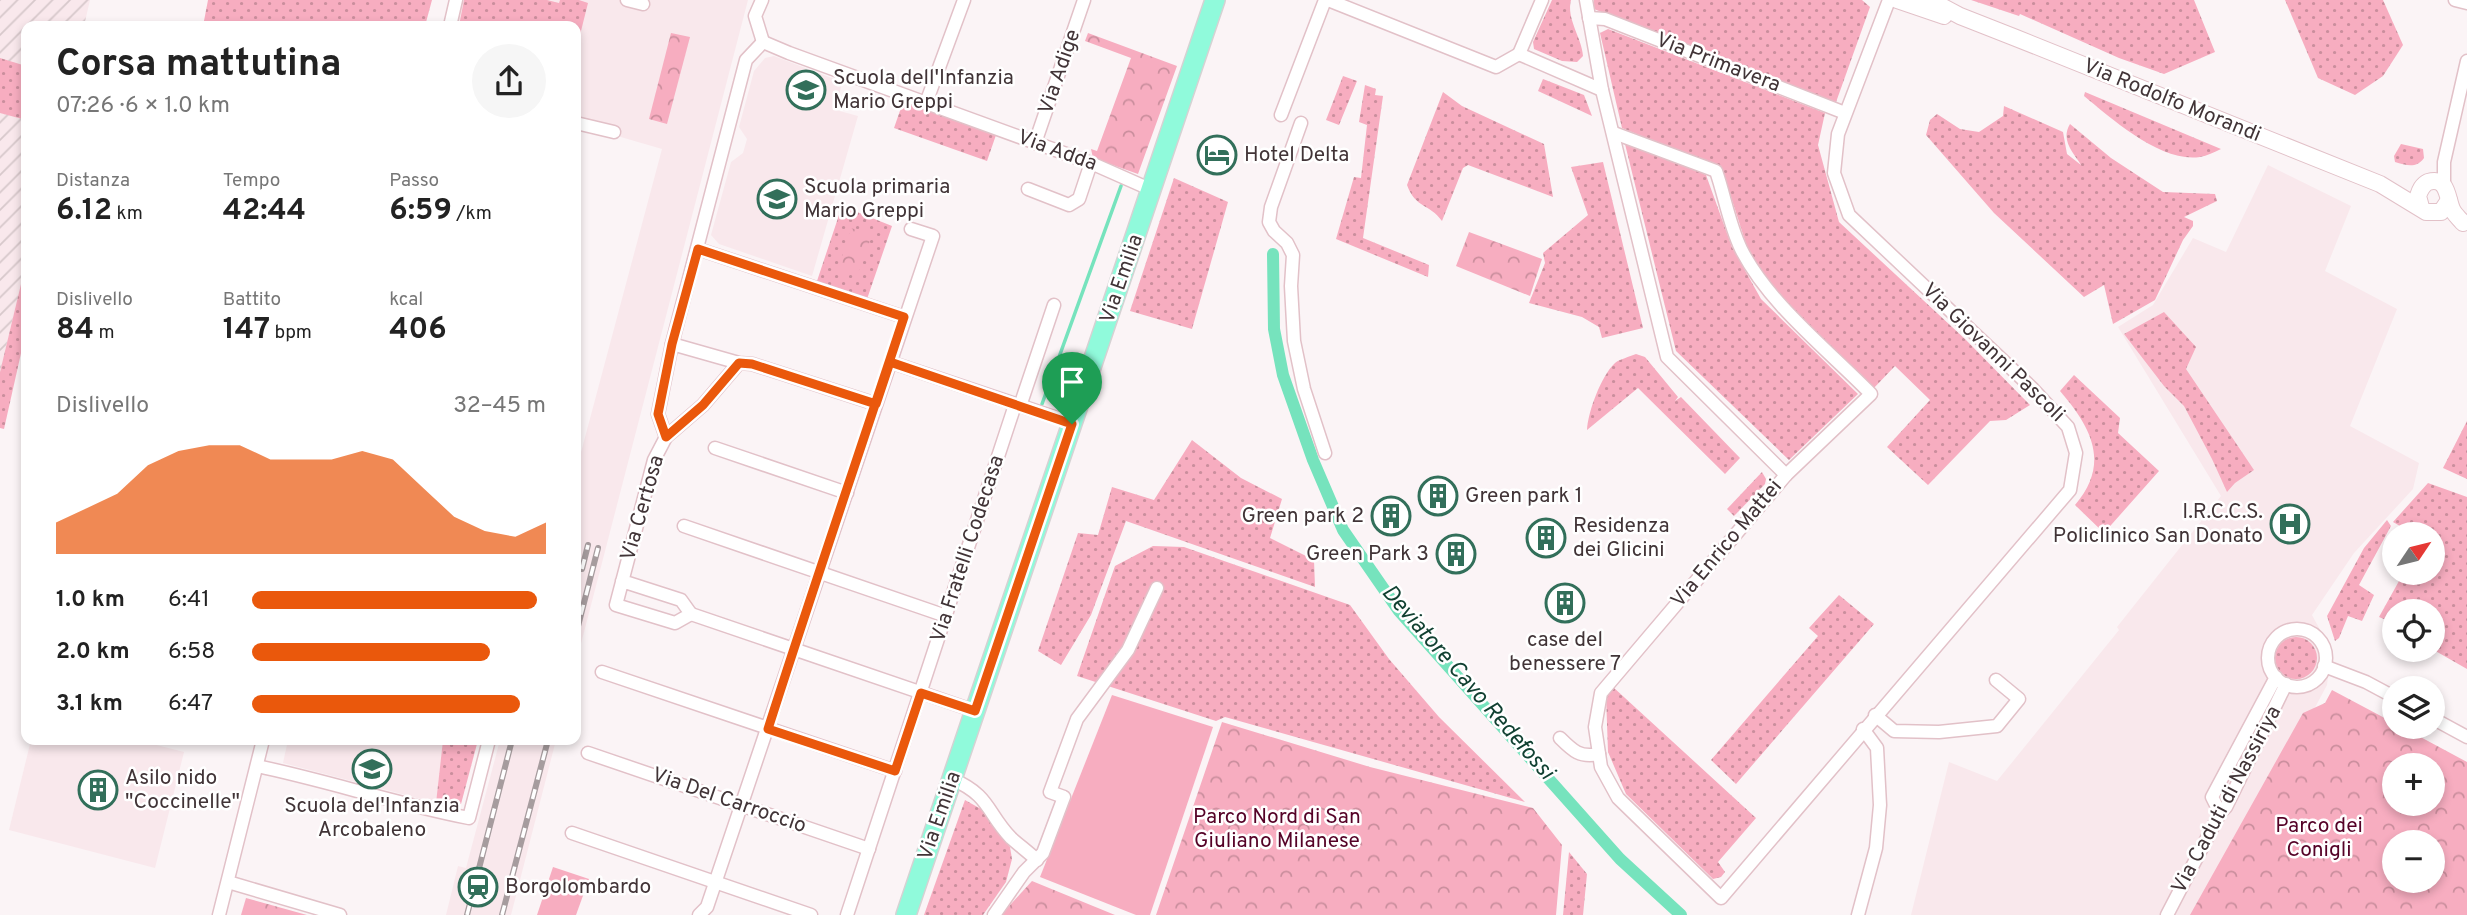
<!DOCTYPE html>
<html lang="it">
<meta charset="utf-8">
<style>
:root{--surface:#fff;--page:#f6f6f6;--text:#222;--muted:#767676;--accent:#ea580c}
body{margin:0;font-family:Overpass,sans-serif;background:var(--page);color:var(--text);height:100vh;display:flex;flex-direction:column;font-size:26px;white-space:nowrap}
*{box-sizing:border-box;margin:0}
p{font-size:23px;color:var(--muted)}
.icon{flex:none;width:38px;height:38px;fill:none;stroke:currentColor;stroke-width:2;stroke-linecap:round;stroke-linejoin:round}
.map{position:relative;flex:1;overflow:hidden}
.panel{position:absolute;left:21px;top:21px;width:560px;height:724px;display:flex;flex-direction:column;background:var(--surface);border-radius:14px;box-shadow:0 4px 10px #0003}
.panel>*{flex:none}
.needle{width:46px;rotate:55deg}
.buttons{position:absolute;left:2382px;top:522px;display:grid;gap:14px}
.buttons a{display:grid;place-items:center;width:63px;height:63px;border-radius:50%;background:var(--surface);box-shadow:0 4px 10px #0003;font-size:35px}
.pin{position:absolute;display:grid;place-items:center;width:60px;height:60px;color:#fff;margin:-72px -30px;border-radius:50% 50% 50% 0;rotate:-45deg;box-shadow:0 0 7px #0007}
.pin .icon{rotate:45deg}
.round{display:grid;place-items:center;flex:none;width:74px;height:74px;border-radius:37px;background:var(--page)}
.head{display:flex;align-items:center;justify-content:space-between;height:119px;padding:0 35px}
h1{font-size:38px;font-weight:700;line-height:52px}
.figures{display:grid;grid-template-columns:repeat(3,1fr);gap:10px;height:119px;padding:7px 35px}
.figures div{display:grid;align-content:center}
.figures b{font-size:30px;font-weight:700}
.figures small{font-size:19px;font-weight:400}
.figures p{font-size:19px}
.chart{height:196px;padding:14px 35px}
.chart p{display:flex;justify-content:space-between}
.chart svg{width:100%;height:126px;margin-top:7px;fill:var(--accent);opacity:.7}
ul{padding:0 35px;list-style:none;font-size:23px}
li{display:grid;grid-template-columns:112px 84px 1fr;align-items:center;height:52px}
li i{height:18px;border-radius:9px;background:var(--accent)}
.map>svg:first-child{display:block}
</style>
<div class="map">
<svg width="2467" height="915" viewBox="0 0 2467 915">
<defs>
<pattern id="industrial-furrows" width="10" height="10" patternUnits="userSpaceOnUse" patternTransform="scale(1.75)"><rect width="10" height="10" fill="#f9e8ec"/><path d="M-1 1l2-2M0 10L10 0M9 11l2-2" fill="none" stroke="#d7c8cb"/></pattern>
<pattern id="grass-dots" width="8" height="8" patternUnits="userSpaceOnUse" patternTransform="scale(1.75)"><rect width="8" height="8" fill="#f7adc0"/><path d="M2 2h.1M6 6h.1" fill="none" stroke="#ca8e9d" stroke-width="1.8" stroke-linecap="round"/></pattern>
<pattern id="forest-crowns" width="20" height="18" patternUnits="userSpaceOnUse" patternTransform="scale(1.75)"><rect width="20" height="18" fill="#f7adc0"/><path d="M2 6a3 3 0 1 1 6 0M12 15a3 3 0 1 1 6 0" fill="none" stroke="#ca8e9d"/></pattern>
</defs>
<rect width="100%" height="100%" fill="#fbf4f6"/>
<g fill="#f9e8ec">
<path d="M463,0H748L576,663V471L662,149L576,124V26H456Z"/>
<path d="M774,56L842,82L836,110L858,116L812,276L719,244L711,235L731,162L743,153L747,139L739,127L754,71L765,58Z"/>
<path d="M2268,165L2351,206L2325,271L2397,309L2350,426L2419,463L2413,489L2354,553L2312,615L2331,650L2327,685L2204,915H1911L1949,762L1997,781L2119,630L2117,627L2221,496L2118,327L2153,305L2193,238L2226,252Z"/>
<path d="M31,740H137L184,752L155,868L9,830Z"/>
<path d="M288,740H443L436,803L283,763Z"/>
<path d="M500,740H556L511,915H446L458,866L466,868Z"/>
</g>
<path fill="url(#industrial-furrows)" d="M0,0H90L84,26H26V263L0,372Z"/>
<g fill="url(#grass-dots)">
<path d="M208,0H432L425,26H203Z"/>
<path d="M464,0H547L559,3L560,0H579L588,3L576,51V26H459Z"/>
<path d="M1552,0H1571C1566,19 1582,38 1583,56L1577,62L1562,61L1534,49L1533,42Z"/>
<path d="M1594,0H1862L1870,7L1835,105L1594,9Z"/>
<path d="M1971,0H2194L2215,52L2164,74L2119,58L2020,14L2019,16Z"/>
<path d="M2285,0H2383L2403,45L2383,76L2355,95L2318,78Z"/>
<path d="M1608,29L1825,113L1818,145L1839,222L1965,339L2030,405L2006,420L1990,421L1928,485L1887,447L1930,400L1895,366L1872,390L1771,290L1748,250L1722,169L1622,128L1600,33Z"/>
<path d="M0,58L26,66V120L0,113Z"/>
<path d="M1343,76L1357,81L1339,125L1326,120Z"/>
<path d="M1543,79L1584,95L1592,116L1538,91Z"/>
<path d="M1365,85L1376,89L1375,95L1383,96L1363,238L1429,265L1428,277L1336,239L1354,177L1361,178L1367,125L1359,122Z"/>
<path d="M1443,92L1462,106L1544,144L1553,197L1468,165L1463,168L1442,221C1429,203 1416,209 1407,185Z"/>
<path d="M2085,92L2221,149C2214,152 2207,156 2200,157C2161,163 2112,119 2084,96Z"/>
<path d="M903,102L996,135L987,161L894,128Z"/>
<path d="M2004,106L2063,132L2067,154L2081,165C2074,153 2060,141 2070,124L2111,158L2163,192L2215,194L2217,201L2184,217L2193,221V226L2183,240L2155,300L2113,324L2104,285L2084,297L1994,213L1926,135L1930,120L1937,114L1960,129L1979,132L2003,116Z"/>
<path d="M1625,144L1664,155L1706,175L1732,247L1761,299L1858,394L1789,460L1676,351Z"/>
<path d="M2401,144L2423,149L2424,158C2416,169 2406,165 2395,162L2394,156Z"/>
<path d="M1603,162L1643,328L1602,338L1599,327L1582,317L1529,303L1545,263L1543,253L1588,215L1571,167Z"/>
<path d="M1174,178L1228,202L1192,329L1130,311Z"/>
<path d="M842,206L892,226L866,302L816,284Z"/>
<path d="M26,263V331L4,429L0,428V372Z"/>
<path d="M2164,312L2196,347L2186,369L2254,470L2235,483L2227,492L2212,459L2184,406L2164,386L2124,334Z"/>
<path d="M1636,354L1645,357L1678,397L1675,401L1681,397L1740,458L1725,474L1638,388L1587,430C1588,412 1601,376 1615,363C1620,359 1629,357 1636,354Z"/>
<path d="M2074,375L2120,418L2118,433L2159,471L2104,533L2075,505C2111,463 2091,427 2060,391Z"/>
<path d="M2467,421V479L2443,468Z"/>
<path d="M1192,440L1241,478L1282,499L1270,538L1314,560L1315,587L1126,521L1091,615L1061,665L1038,651L1078,533L1098,535L1112,487L1154,500Z"/>
<path d="M1762,472L1766,479L1765,484L1734,516L1727,509Z"/>
<path d="M2428,483L2467,497V669L2432,649V611H2403L2398,608L2394,611L2391,622L2379,617L2404,572H2432V534H2414L2393,522Z"/>
<path d="M2387,520L2391,526L2359,585L2374,595L2362,621L2348,616L2339,638L2335,641L2327,616L2364,548Z"/>
<path d="M1153,546L1184,547L1350,605L1389,659L1439,717L1525,802L1225,717L1216,721L1077,676L1115,566Z"/>
<path d="M1839,595L1874,624L1736,784L1711,760L1818,636L1809,628Z"/>
<circle cx="2296" cy="658" r="21"/>
<path d="M1613,687L1756,818L1718,862L1725,872L1721,877L1713,879L1626,794L1608,752L1606,695Z"/>
<path d="M443,740H478L461,804L436,803Z"/>
<path d="M965,800L981,809L1010,847L1012,859L1006,882L983,915H924Z"/>
<path d="M1569,852L1587,874L1583,915H1563Z"/>
</g>
<g fill="url(#forest-crowns)" fill-rule="evenodd">
<path d="M671,33L690,37L667,124L649,119Z"/>
<path d="M1088,33L1177,66L1138,174L1093,158L1091,149L1097,151L1131,58L1085,41Z"/>
<path d="M851,228L872,235L857,276L837,272Z"/>
<path d="M1469,232L1542,259L1530,296L1456,266Z"/>
<path d="M2332,690L2394,723V726H2400L2467,762V915H2190L2303,713L2325,703ZM2394,765H2432V803H2394ZM2394,842H2432V880H2394Z"/>
<path d="M1222,722L1370,767L1533,808L1562,845L1556,915H1156Z"/>
<path d="M1032,881L1115,915H1001Z"/>
<path d="M246,898L307,915H241Z"/>
</g>
<g fill="#f7adc0">
<path d="M1112,695L1213,727L1150,915H1136L1040,877Z"/>
<path d="M553,867L589,879L576,915H537Z"/>
</g>
<g fill="none" stroke-linecap="round" stroke-linejoin="round">
<path stroke="#76e3bd" stroke-width="3.5" d="M1042,404L1121,186"/>
<path stroke="#76e3bd" stroke-width="12" d="M1273,254L1274,329L1283,375L1313,460L1343,530L1399,611L1620,859L1681,915"/>
<defs>
<g id="minor">
<path d="M627,0L643,4"/>
<path d="M762,0L755,16L763,42"/>
<path d="M1328,0L1496,67L1519,54"/>
<path d="M1542,0L1519,54L1602,90L1586,0"/>
<path d="M2455,0L2467,3"/>
<path d="M1589,18L1605,19L1845,113"/>
<path d="M450,26L456,0"/>
<path d="M763,42L789,53L1091,163L1152,190"/>
<path d="M1602,90L1667,357L1786,475L1601,693L1595,727L1601,767L1618,798L1721,898L2070,490L2076,453L2068,427L2033,389L1849,215L1834,173L1838,134L1889,0"/>
<path d="M926,103L964,0"/>
<path d="M1281,115L1325,0"/>
<path d="M576,123L614,132"/>
<path d="M1301,123L1271,207L1269,222L1274,231L1287,243L1293,255L1291,286L1294,341L1304,389L1325,453"/>
<path d="M1614,133L1716,171C1725,197 1729,224 1741,249C1768,303 1828,350 1871,394L1786,475"/>
<path d="M1035,143L1084,0"/>
<path d="M2444,186V162L2467,61"/>
<path d="M1028,189L1069,205L1079,199L1091,163"/>
<path d="M698,249L904,317"/>
<path d="M672,344L746,60L763,42"/>
<path d="M890,362L1072,423"/>
<path d="M739,363L703,405L666,437L658,414L672,344L739,363L752,364L876,404"/>
<path d="M1020,406L1054,305"/>
<path d="M715,448L847,493"/>
<path d="M684,526L946,616"/>
<path d="M622,581L681,600L691,614L675,623L616,605L654,460L666,437"/>
<path d="M691,614L975,711"/>
<circle cx="2297" cy="658" r="29"/>
<path d="M2324,666L2366,682L2394,697"/>
<path d="M602,672L895,771"/>
<path d="M1875,715L1894,731L1939,732L1997,726L2019,699L1996,680"/>
<path d="M2432,718L2467,737"/>
<path d="M1560,738C1573,751 1580,758 1599,754"/>
<path d="M588,753L869,849"/>
<path d="M257,766C328,781 397,804 469,818L489,740"/>
<path d="M952,779C991,796 986,812 1011,838C1019,845 1028,852 1037,860"/>
<path d="M2220,813L2212,797L2276,677"/>
<path d="M572,833L811,915"/>
<path d="M228,882L340,915"/>
<path d="M219,915L263,740"/>
<path d="M699,915L707,907L933,236L911,229"/>
<path d="M847,915L1015,405"/>
<path d="M994,915L1024,872L1043,853L1064,797L1050,792L1077,719L1128,650L1157,588"/>
<path d="M1858,915L1876,848L1880,805L1877,748L1863,729"/>
<path d="M2167,915L2220,813L2226,807L2286,684"/>
</g>
<g id="tertiary">
<path d="M1897,0L1944,16"/>
<path d="M1930,0L1960,16L2016,38L2380,184L2426,212H2441L2449,200"/>
<path d="M2421,207L2418,196C2420,190 2422,185 2428,182C2448,176 2447,198 2452,209C2454,214 2459,218 2463,223"/>
</g>
<path id="primary" d="M906,915L1215,0"/>
</defs>
<use href="#minor" stroke="#e2c1c8" stroke-width="15"/>
<use href="#tertiary" stroke="#e2c1c8" stroke-width="18"/>
<use href="#primary" stroke="#d5d2d3" stroke-width="22"/>
<use href="#minor" stroke="#fff" stroke-width="12"/>
<use href="#tertiary" stroke="#fff" stroke-width="16"/>
<use href="#primary" stroke="#90fadb" stroke-width="19"/>
<defs>
<g id="rail">
<path d="M582,569L588,545"/>
<path d="M576,634L598,548"/>
<path d="M467,915L512,740"/>
<path d="M502,915L548,740"/>
</g>
</defs>
<use href="#rail" stroke="#a69c9e" stroke-width="6"/>
<use href="#rail" stroke="#fff" stroke-width="3.5" stroke-dasharray="10" stroke-linecap="butt"/>
</g>
<g fill="none" stroke-linecap="round" stroke-linejoin="round">
<defs>
<path id="route" d="M1072,424L890,362L876,404L752,364L739,363L703,405L666,437L658,414L672,344L698,249L904,317C859,454 812,591 768,729L895,771L921,693L975,711L1072,424"/>
</defs>
<use href="#route" stroke="#fff" stroke-width="14"/>
<use href="#route" stroke="#ea580c" stroke-width="9"/>
</g>
<defs>
<symbol id="school-ring" viewBox="-11 -11 22 22"><circle r="9.5" fill="#fff" stroke="#326f5a" stroke-width="1.5"/><path d="M0-5L7-2L0 1L-7-2ZM-4 1L0 2.5L4 1V4Q0 6-4 4Z" fill="#326f5a"/></symbol>
<symbol id="hotel-ring" viewBox="-11 -11 22 22"><circle r="9.5" fill="#fff" stroke="#326f5a" stroke-width="1.5"/><path d="M-6-4.5h1.5V1H6V5H4.5V3h-9V5H-6ZM-4 0a1.8 1.8 0 1 1 3.6 0ZM.5 0V-2.5h3Q6-2.5 6 0Z" fill="#326f5a"/></symbol>
<symbol id="building-ring" viewBox="-11 -11 22 22"><circle r="9.5" fill="#fff" stroke="#326f5a" stroke-width="1.5"/><path d="M-4-6H4V6H1V3H-1V6H-4ZM-2.5-4.3h1.7v1.8h-1.7ZM.8-4.3h1.7v1.8H.8ZM-2.5-1h1.7V.8h-1.7ZM.8-1h1.7V.8H.8Z" fill="#326f5a"/></symbol>
<symbol id="hospital-ring" viewBox="-11 -11 22 22"><circle r="9.5" fill="#fff" stroke="#326f5a" stroke-width="1.5"/><path d="M-5-5h3v3.5h4V-5h3V5h-3V1.5h-4V5h-3Z" fill="#326f5a"/></symbol>
<symbol id="station-ring" viewBox="-11 -11 22 22"><circle r="9.5" fill="#fff" stroke="#326f5a" stroke-width="1.5"/><path d="M-3-6H3Q5-6 5-4V2Q5 4 3 4L4.5 6H3L1.5 4h-3L-3 6H-4.5L-3 4Q-5 4-5 2V-4Q-5-6-3-6ZM-3.5-4v3h7v-3ZM-3.5 1v1.5H-2V1ZM2 1v1.5H3.5V1Z" fill="#326f5a"/></symbol>
</defs>
<g fill-rule="evenodd">
<use href="#school-ring" x="784" y="68" width="44" height="44"/>
<use href="#hotel-ring" x="1195" y="133" width="44" height="44"/>
<use href="#school-ring" x="755" y="177" width="44" height="44"/>
<use href="#building-ring" x="1416" y="474" width="44" height="44"/>
<use href="#building-ring" x="1369" y="494" width="44" height="44"/>
<use href="#hospital-ring" x="2268" y="502" width="44" height="44"/>
<use href="#building-ring" x="1524" y="516" width="44" height="44"/>
<use href="#building-ring" x="1434" y="532" width="44" height="44"/>
<use href="#building-ring" x="1543" y="581" width="44" height="44"/>
<use href="#school-ring" x="350" y="747" width="44" height="44"/>
<use href="#building-ring" x="76" y="768" width="44" height="44"/>
<use href="#station-ring" x="456" y="865" width="44" height="44"/>
</g>
<g text-anchor="middle" dominant-baseline="central" stroke-width="5" stroke-linejoin="round" paint-order="stroke">
<g font-size="21" fill="#413437" stroke="#fff">
<text transform="translate(1718 63) rotate(21)">Via Primavera</text>
<text transform="translate(1060 72) rotate(-71)">Via Adige</text>
<text transform="translate(2172 101) rotate(22)">Via Rodolfo Morandi</text>
<text transform="translate(1057 151) rotate(20)">Via Adda</text>
<text transform="translate(1122 279) rotate(-71)">Via Emilia</text>
<text transform="translate(1993 353) rotate(44)">Via Giovanni Pascoli</text>
<text transform="translate(643 508) rotate(-74)">Via Certosa</text>
<text transform="translate(1727 544) rotate(-50)">Via Enrico Mattei</text>
<text transform="translate(968 549) rotate(-72)">Via Fratelli Codecasa</text>
<text transform="translate(2227 800) rotate(-62)">Via Caduti di Nassiriya</text>
<text transform="translate(729 801) rotate(19)">Via Del Carroccio</text>
<text transform="translate(940 816) rotate(-71)">Via Emilia</text>
</g>
<g font-size="21" fill="#413437" stroke="#fff" text-anchor="start">
<text x="833" y="78">Scuola dell'Infanzia<tspan x="833" dy="24">Mario Greppi</tspan></text>
<text x="1244" y="155">Hotel Delta</text>
<text x="804" y="187">Scuola primaria<tspan x="804" dy="24">Mario Greppi</tspan></text>
<text x="1465" y="496">Green park 1</text>
<text x="2263" y="512" text-anchor="end">I.R.C.C.S.<tspan x="2263" dy="24">Policlinico San Donato</tspan></text>
<text x="1364" y="516" text-anchor="end">Green park 2</text>
<text x="1573" y="526">Residenza<tspan x="1573" dy="24">dei Glicini</tspan></text>
<text x="1429" y="554" text-anchor="end">Green Park 3</text>
<text x="1565" y="640" text-anchor="middle">case del<tspan x="1565" dy="24">benessere 7</tspan></text>
<text x="125" y="778">Asilo nido<tspan x="125" dy="24">"Coccinelle"</tspan></text>
<text x="372" y="806" text-anchor="middle">Scuola del'Infanzia<tspan x="372" dy="24">Arcobaleno</tspan></text>
<text x="505" y="887">Borgolombardo</text>
</g>
<g font-size="21" fill="#550227" stroke="#fff">
<text x="1277" y="817">Parco Nord di San<tspan x="1277" dy="24">Giuliano Milanese</tspan></text>
<text x="2319" y="826">Parco dei<tspan x="2319" dy="24">Conigli</tspan></text>
</g>
<g font-size="23" font-style="italic" fill="#114132" stroke="#fff">
<text transform="translate(1467 683) rotate(49)">Deviatore Cavo Redefossi</text>
</g>
</g>
</svg>
<div class="buttons">
<a><svg class="needle" viewBox="-14 -14 28 28"><path d="M0-13l5 13h-10z" fill="#e53935"/><path d="M0 13l5-13h-10z" fill="#767676"/></svg></a>
<a><svg class="icon" aria-label="locate" viewBox="0 0 24 24"><circle cx="12" cy="12" r="6"/><path d="M12 2v4M12 18v4M2 12h4M18 12h4"/></svg></a>
<a><svg class="icon" aria-label="layers" viewBox="0 0 24 24"><path d="M12 4l9 5-9 5-9-5zM3 14l9 5 9-5"/></svg></a>
<a>+</a>
<a>−</a>
</div>
<div class="pin" style="left:1072px;top:424px;background:#1e9e55"><svg class="icon" aria-label="arrive" viewBox="0 0 24 24"><path d="M6 21V4h12l-3 4 3 4H6"/></svg></div>
<section class="panel">
<div class="head"><div><h1>Corsa mattutina</h1><p>07:26 · 6 × 1.0 km</p></div><a class="round"><svg class="icon" aria-label="share" viewBox="0 0 24 24"><path d="M12 15V3M7 8l5-5 5 5M5 13v7h14v-7"/></svg></a></div>
<div class="figures">
<div><p>Distanza</p><b>6.12<small> km</small></b></div>
<div><p>Tempo</p><b>42:44</b></div>
<div><p>Passo</p><b>6:59<small> /km</small></b></div>
</div>
<div class="figures">
<div><p>Dislivello</p><b>84<small> m</small></b></div>
<div><p>Battito</p><b>147<small> bpm</small></b></div>
<div><p>kcal</p><b>406</b></div>
</div>
<div class="chart"><p><span>Dislivello</span>32–45 m</p>
<svg viewBox="0 0 160 44" preserveAspectRatio="none"><path d="M0 44V33L10 28L20 23L30 13L40 8L50 6L60 6L70 11L80 11L90 11L100 8L110 11L120 21L130 31L140 36L150 38L160 33V44z"/></svg>
</div>
<ul>
<li><b>1.0 km</b>6:41<i style="width:97%"></i></li>
<li><b>2.0 km</b>6:58<i style="width:81%"></i></li>
<li><b>3.1 km</b>6:47<i style="width:91%"></i></li>
</ul>
</section>
</div>
